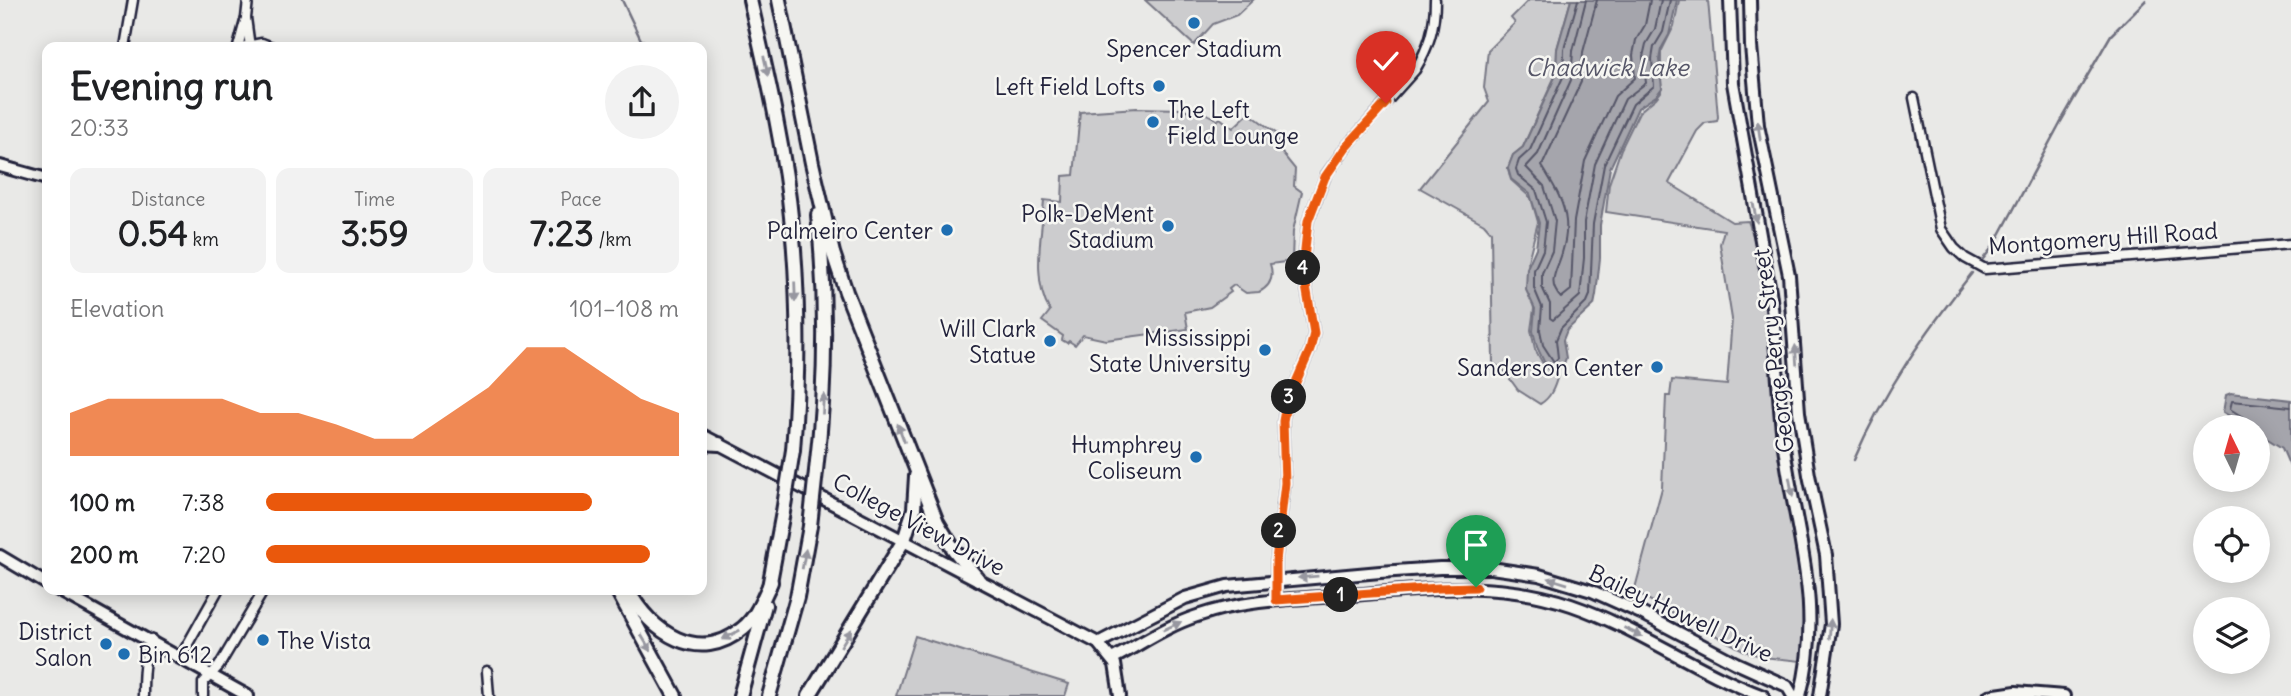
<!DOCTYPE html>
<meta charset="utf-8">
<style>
:root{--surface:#fff;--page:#f2f2f2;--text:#202124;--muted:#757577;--accent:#ea580c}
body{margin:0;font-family:Delius,sans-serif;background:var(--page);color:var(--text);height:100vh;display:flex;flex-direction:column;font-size:26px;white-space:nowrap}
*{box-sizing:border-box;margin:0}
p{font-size:23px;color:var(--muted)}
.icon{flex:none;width:38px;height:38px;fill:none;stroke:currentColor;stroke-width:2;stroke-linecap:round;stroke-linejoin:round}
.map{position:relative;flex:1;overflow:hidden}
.details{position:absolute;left:42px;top:42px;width:665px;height:553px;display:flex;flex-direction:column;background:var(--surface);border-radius:14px;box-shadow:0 4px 18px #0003}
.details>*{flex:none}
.needle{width:46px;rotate:355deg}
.buttons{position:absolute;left:2193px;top:415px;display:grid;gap:14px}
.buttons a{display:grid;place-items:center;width:77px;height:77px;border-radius:50%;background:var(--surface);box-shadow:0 4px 18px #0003;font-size:35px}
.pin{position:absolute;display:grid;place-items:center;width:60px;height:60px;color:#fff;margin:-72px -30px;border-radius:50% 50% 50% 0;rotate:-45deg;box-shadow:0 0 7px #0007}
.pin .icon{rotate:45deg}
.km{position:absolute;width:35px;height:35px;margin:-18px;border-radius:50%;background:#222;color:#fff;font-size:19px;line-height:35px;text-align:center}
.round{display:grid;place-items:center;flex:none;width:74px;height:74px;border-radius:37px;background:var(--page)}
.overview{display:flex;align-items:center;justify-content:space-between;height:119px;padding:0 28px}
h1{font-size:38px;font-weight:800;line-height:52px}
.stats{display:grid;grid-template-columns:repeat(3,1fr);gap:10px;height:119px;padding:7px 28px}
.stats div{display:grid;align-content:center;border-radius:14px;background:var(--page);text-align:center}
.stats b{font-size:35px;font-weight:800}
.stats small{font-size:19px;font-weight:400}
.stats p{font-size:19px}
.chart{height:196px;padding:14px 28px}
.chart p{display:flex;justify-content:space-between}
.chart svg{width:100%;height:126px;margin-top:7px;fill:var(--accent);opacity:.7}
ul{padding:0 28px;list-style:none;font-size:23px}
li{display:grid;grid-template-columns:112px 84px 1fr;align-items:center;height:52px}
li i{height:18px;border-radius:9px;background:var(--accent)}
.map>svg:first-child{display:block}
</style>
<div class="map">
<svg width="2291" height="696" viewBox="0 0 2291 696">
<rect width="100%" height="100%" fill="#e9e9e7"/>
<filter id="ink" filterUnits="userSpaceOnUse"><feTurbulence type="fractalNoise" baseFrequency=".0143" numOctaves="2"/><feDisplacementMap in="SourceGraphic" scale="14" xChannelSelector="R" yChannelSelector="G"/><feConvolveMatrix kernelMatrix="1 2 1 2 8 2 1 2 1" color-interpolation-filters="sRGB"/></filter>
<g filter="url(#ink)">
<g fill="#ccccce" stroke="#777784" stroke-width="2">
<path d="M1145,0H1253L1237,15L1213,24L1194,45Z"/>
<path d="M1529,0H1571L1557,49L1556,74L1523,147L1513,155L1508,168L1511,180L1531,198L1538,222L1528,261L1534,309L1531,330L1535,349L1542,362L1552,374L1558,375C1555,386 1551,398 1540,404L1518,390L1502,368L1493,364L1491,232L1484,224L1420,188L1489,102L1484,88L1488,50L1515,23L1511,18Z"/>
<path d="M1679,0H1708L1718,117L1717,121L1705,123L1697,131L1669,183L1732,222L1748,221C1773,287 1767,358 1776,428C1786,507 1811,580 1801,661L1763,657L1745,651L1634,592L1662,488L1666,396H1670L1672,380L1727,385L1732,319L1720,244L1724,230L1606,212L1609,184L1621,149L1639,112L1656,98L1661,92V52L1674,26Z"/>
<path d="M1137,108L1184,109L1196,114L1199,110L1215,118L1217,121L1220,118L1233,128L1249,113L1277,134L1278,148L1295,169L1294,186L1302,192L1293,231L1292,261L1270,264C1274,276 1271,286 1259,292L1246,293L1234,285L1229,289L1231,292L1210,307L1185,312L1188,329L1106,340L1083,335L1075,345L1069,341L1067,343L1062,340L1063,336L1042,321L1050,311C1031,280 1042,234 1044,200L1062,202L1063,176L1074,175L1080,112Z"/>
<path d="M915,636L1069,684L1065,696H896Z"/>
</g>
<g fill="#a5a5ac" stroke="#71717f" stroke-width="2">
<path d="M1571,0H1677L1669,35L1661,49L1659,60L1662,88L1656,96L1638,108L1610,168L1600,225V258L1596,295L1594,305L1567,330L1563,340L1566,358L1563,366L1556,370L1547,368L1537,347L1533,331L1535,309L1526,290L1527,268L1536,248L1539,223L1530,194L1511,179L1508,168L1513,155L1523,147L1556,75L1557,49Z"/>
<path d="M2231,393L2291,400V469L2282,448L2258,433V427H2248L2223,412L2226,395Z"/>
</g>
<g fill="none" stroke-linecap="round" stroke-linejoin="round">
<g stroke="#565668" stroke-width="2">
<path d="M1578,0L1564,49L1563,77L1530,150L1519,160L1516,169L1518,175L1536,190L1546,222L1543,250L1534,270V288L1542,307L1540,330L1543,345L1554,362L1558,358L1556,340L1561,328L1587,302L1590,295L1593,224L1604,165L1633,104L1654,86L1652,59L1654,47L1663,32L1670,0"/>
<path d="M1586,0L1573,51L1571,80L1538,154L1526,167L1544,186L1555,221L1552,251L1542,273V287L1550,304V318L1553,320L1580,296L1584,258V222L1595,164L1625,99L1646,83L1643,57L1646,44L1655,29L1661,0"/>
<path d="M1597,0L1583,52L1581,82L1542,166C1552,183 1564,200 1566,221C1567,231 1565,243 1562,253C1557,271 1546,282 1561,298L1571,290L1574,221L1585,161L1615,96L1635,78L1633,55L1636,40L1645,25L1650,0"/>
<path d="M2250,427L2246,419L2230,409L2232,401L2291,407"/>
</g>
<g stroke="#71717f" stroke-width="2.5">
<path d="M622,0L641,40L659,47"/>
<path d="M1983,259L1995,244L2060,123L2111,35L2146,0"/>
<path d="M1854,460C1883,392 1927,330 1972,273"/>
</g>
<defs>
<g id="street">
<path d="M248,0L246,18L250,47"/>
<path d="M125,47L133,0"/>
<path d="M238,47L245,21"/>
<path d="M241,47L262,43L272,47"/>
<path d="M1914,98L1941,229L1954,248L1965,258L1985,269L2291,244"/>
<path d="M1276,600V561L1285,483L1283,421L1286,405L1310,350L1314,333L1303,268L1308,221L1326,175L1346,147L1415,70C1429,47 1435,27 1435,0"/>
<path d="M181,656L218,590"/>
<path d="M487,671L489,696"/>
<path d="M143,696C143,677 143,657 152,640"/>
<path d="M203,696V683L219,666L264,590"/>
</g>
<g id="secondary">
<path d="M1730,0L1733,83L1770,291C1777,340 1777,389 1783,439C1794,531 1825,602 1800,696"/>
<path d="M1750,0L1751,46L1758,125L1789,275L1799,412L1809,475L1826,555L1831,624L1820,696"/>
<path d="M0,166L47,179"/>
<path d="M702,435L1098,643L1115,664L1120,696"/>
<path d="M0,556L47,584"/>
<path d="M58,590L248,696"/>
<path d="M1098,643L1185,598L1227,586L1380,572L1440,568H1491L1539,575L1592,591L1643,614L1736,663L1787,686L1793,696"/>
<path d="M1112,659C1141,644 1166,626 1197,616C1243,600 1291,599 1339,596C1417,590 1495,579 1571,605C1638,628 1696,671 1763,696"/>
<path d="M1989,696L2016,692L2064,696"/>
</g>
<g id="primary">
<path d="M750,0C767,74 785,150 792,226C799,300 799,376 793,450"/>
<path d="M779,0L812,163L833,253L846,292L937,522L954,550L978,579"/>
<path d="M702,443L719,444"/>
<path d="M816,471C826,386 827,301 818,215"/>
<path d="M769,587L783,512"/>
<path d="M617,590L675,696"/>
<path d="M628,590C650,632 699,666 743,628C757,617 763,598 771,582"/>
<path d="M740,696L765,605"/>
<path d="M769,696L797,597L810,526"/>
<path d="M809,696L904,540L914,509L916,476"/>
</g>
</defs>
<use href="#street" stroke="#22223b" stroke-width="13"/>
<use href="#secondary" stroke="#22223b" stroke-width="16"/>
<use href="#primary" stroke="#22223b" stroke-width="18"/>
<use href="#street" stroke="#f6f6f2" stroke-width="8"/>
<use href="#secondary" stroke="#f6f6f2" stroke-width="10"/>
<use href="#primary" stroke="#f6f6f2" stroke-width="12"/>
<defs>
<g id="primary-bridge">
<path d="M783,512L793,450"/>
<path d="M810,526L816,471"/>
</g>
</defs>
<use href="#primary-bridge" stroke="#22223b" stroke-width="18" stroke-linecap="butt"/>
<use href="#primary-bridge" stroke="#f6f6f2" stroke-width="12"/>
</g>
<defs><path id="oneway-solid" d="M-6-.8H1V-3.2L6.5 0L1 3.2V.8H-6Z" transform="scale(1.75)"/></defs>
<g fill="#9797a0">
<use href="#oneway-solid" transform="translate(766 66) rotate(77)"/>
<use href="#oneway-solid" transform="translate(1759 131) rotate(-98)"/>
<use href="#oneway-solid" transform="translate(1755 213) rotate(79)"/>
<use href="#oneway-solid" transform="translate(795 292) rotate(88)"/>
<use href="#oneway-solid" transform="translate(1796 355) rotate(-94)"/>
<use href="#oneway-solid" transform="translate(823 404) rotate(-87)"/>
<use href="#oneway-solid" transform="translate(901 433) rotate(-111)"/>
<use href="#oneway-solid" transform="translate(1791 487) rotate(80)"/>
<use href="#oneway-solid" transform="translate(804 559) rotate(-80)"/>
<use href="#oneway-solid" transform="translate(1308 577) rotate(175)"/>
<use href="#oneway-solid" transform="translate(1558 581) rotate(-163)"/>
<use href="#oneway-solid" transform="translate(1172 626) rotate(-24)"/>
<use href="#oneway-solid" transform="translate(1830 629) rotate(-86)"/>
<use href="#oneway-solid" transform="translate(1633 632) rotate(25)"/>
<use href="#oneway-solid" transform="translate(731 635) rotate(152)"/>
<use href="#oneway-solid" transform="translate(846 638) rotate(-58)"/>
<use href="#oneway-solid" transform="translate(646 643) rotate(59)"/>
</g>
</g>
<g fill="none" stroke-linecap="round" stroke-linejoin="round" filter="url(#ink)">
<defs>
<path id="route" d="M1386,103L1346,147L1325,177L1308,221L1303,268L1314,333L1310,350L1286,405L1283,421L1285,483L1276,561V600L1439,588L1476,587"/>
</defs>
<use href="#route" stroke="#fff" stroke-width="14"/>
<use href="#route" stroke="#ea580c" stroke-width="9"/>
</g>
<g fill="#1f6fb2" stroke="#f6f6f2" stroke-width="2.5">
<circle cx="1194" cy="23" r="7"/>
<circle cx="1159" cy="86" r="7"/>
<circle cx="1153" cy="122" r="7"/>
<circle cx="1168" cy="226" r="7"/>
<circle cx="947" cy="230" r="7"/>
<circle cx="1050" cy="341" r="7"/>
<circle cx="1265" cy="350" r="7"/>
<circle cx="1657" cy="367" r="7"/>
<circle cx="1196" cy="457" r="7"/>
<circle cx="263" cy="640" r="7"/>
<circle cx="106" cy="644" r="7"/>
<circle cx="124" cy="654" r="7"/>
</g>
<g text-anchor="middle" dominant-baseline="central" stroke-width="5" stroke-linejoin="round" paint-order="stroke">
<g font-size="23" fill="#22223b" stroke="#f6f6f2" text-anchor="end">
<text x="1194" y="48" text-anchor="middle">Spencer Stadium</text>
<text x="1145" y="86">Left Field Lofts</text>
<text x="1167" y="109" text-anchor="start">The Left<tspan x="1167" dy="26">Field Lounge</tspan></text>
<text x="1154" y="213">Polk-DeMent<tspan x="1154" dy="26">Stadium</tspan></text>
<text x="933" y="230">Palmeiro Center</text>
<text x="1036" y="328">Will Clark<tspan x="1036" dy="26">Statue</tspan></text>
<text x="1251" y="337">Mississippi<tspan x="1251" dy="26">State University</tspan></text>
<text x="1643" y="367">Sanderson Center</text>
<text x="1182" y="444">Humphrey<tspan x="1182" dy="26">Coliseum</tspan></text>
<text x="92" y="631">District<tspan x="92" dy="26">Salon</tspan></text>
<text x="277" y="640" text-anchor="start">The Vista</text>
<text x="138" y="654" text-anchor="start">Bin 612</text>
</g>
<g font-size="23" fill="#22223b" stroke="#f6f6f2">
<text transform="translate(2103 238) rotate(-4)">Montgomery Hill Road</text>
<text transform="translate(1773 351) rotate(-97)">George Perry Street</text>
<text transform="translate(919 524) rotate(28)">College View Drive</text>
<text transform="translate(1681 613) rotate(25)">Bailey Howell Drive</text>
</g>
<g font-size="24" font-style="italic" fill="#565668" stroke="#f6f6f2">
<text x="1607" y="67">Chadwick Lake</text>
</g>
</g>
</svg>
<div class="buttons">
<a><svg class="needle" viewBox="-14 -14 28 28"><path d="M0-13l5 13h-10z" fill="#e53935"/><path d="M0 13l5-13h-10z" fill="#757577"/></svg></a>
<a><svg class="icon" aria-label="locate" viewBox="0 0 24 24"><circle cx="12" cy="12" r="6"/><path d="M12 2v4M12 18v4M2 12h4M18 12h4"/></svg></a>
<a><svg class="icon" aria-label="layers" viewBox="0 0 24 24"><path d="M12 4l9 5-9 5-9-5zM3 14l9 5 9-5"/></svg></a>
</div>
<div class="pin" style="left:1476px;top:587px;background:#1e9e55"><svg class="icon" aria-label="arrive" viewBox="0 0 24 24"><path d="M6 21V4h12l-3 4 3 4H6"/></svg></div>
<div class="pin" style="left:1386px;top:103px;background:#d93025"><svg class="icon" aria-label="check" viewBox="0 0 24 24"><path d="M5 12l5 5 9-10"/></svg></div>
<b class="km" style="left:1341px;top:595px">1</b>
<b class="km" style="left:1279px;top:531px">2</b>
<b class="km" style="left:1289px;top:397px">3</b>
<b class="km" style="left:1303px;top:268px">4</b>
<section class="details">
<div class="overview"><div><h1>Evening run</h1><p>20:33</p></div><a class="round"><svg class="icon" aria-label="share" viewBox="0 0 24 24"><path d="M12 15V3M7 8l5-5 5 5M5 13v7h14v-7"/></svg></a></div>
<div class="stats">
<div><p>Distance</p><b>0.54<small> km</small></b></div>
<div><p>Time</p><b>3:59</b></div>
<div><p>Pace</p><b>7:23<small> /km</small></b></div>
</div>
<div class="chart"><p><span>Elevation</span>101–108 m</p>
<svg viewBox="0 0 160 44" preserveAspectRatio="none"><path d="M0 44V29L10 24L20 24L30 24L40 24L50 29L60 29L70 33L80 38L90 38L100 29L110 20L120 6L130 6L140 15L150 24L160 29V44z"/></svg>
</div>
<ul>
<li><b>100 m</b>7:38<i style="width:79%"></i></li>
<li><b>200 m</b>7:20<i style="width:93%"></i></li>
</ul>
</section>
</div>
